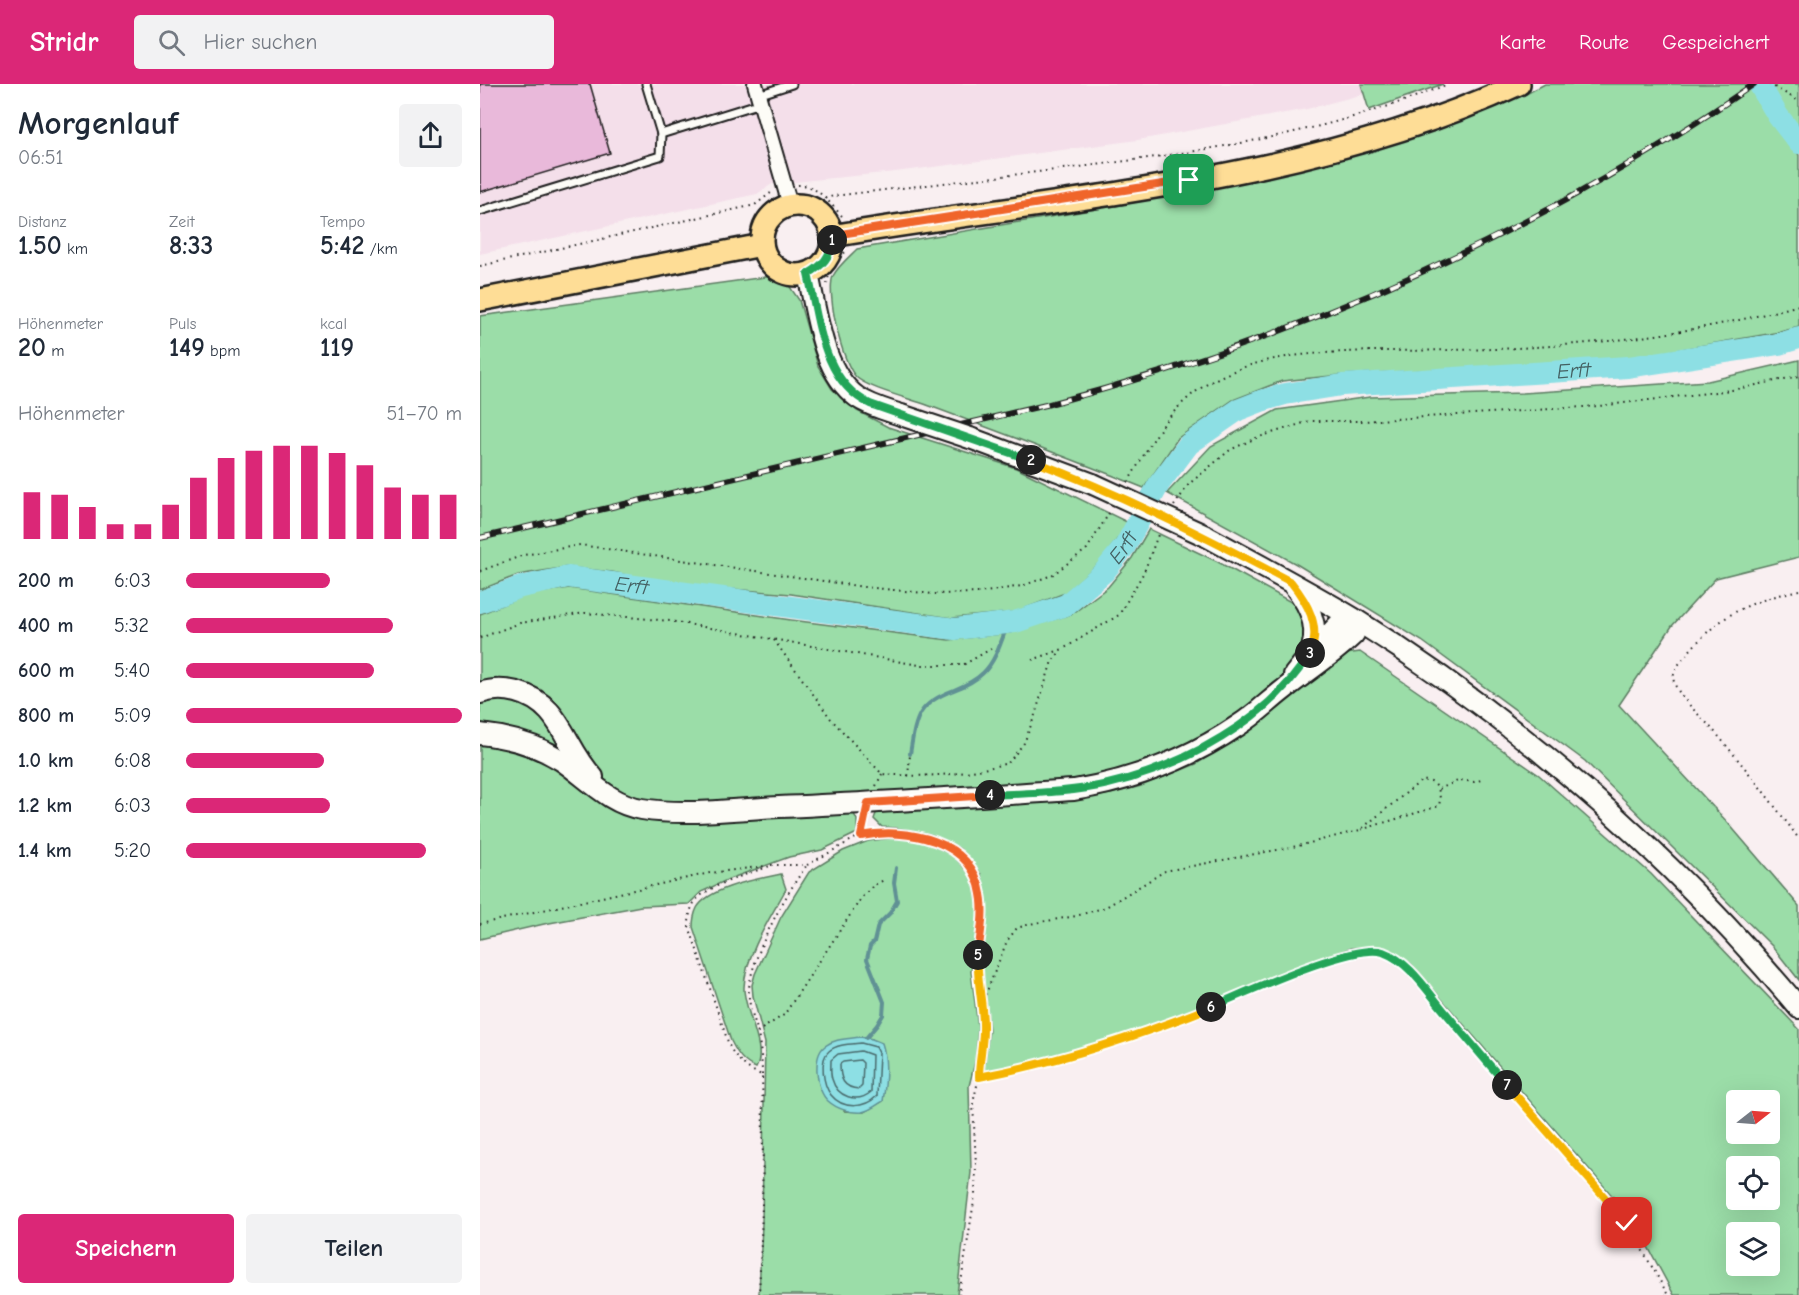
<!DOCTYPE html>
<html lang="de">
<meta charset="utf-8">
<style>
:root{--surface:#fff;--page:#f2f2f3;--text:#1f2937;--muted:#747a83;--accent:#db2777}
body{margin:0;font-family:"Comic Neue",sans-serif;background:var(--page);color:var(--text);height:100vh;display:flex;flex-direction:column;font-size:22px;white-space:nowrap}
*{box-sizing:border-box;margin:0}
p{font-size:20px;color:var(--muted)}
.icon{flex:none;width:33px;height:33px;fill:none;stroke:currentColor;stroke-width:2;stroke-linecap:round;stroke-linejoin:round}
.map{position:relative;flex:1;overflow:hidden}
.sheet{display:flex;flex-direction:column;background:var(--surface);width:480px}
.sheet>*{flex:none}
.needle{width:39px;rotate:73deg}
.controls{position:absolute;left:1246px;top:1006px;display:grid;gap:12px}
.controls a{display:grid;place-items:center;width:54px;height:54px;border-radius:6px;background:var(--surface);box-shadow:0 6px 24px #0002;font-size:30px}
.pin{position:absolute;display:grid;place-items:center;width:51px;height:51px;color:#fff;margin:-26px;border-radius:12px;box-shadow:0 3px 9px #0006}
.km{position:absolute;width:30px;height:30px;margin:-15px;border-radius:50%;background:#222;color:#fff;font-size:16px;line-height:30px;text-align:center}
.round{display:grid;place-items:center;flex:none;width:63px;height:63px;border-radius:6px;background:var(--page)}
.overview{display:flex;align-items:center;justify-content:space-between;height:102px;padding:0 18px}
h1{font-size:33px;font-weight:700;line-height:45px}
.metrics{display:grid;grid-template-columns:repeat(3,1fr);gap:9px;height:102px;padding:6px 18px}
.metrics div{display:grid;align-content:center}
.metrics b{font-size:26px;font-weight:700}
.metrics small{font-size:16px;font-weight:400}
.metrics p{font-size:16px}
.chart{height:168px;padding:12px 18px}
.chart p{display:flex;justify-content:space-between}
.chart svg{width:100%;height:108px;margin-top:6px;stroke:var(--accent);stroke-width:6}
.action{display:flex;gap:12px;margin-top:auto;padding:12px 18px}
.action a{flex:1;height:69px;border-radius:6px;background:var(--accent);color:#fff;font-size:24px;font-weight:700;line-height:69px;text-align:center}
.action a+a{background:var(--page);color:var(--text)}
ul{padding:0 18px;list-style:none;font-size:20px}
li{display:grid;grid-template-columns:96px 72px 1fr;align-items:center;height:45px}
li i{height:15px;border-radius:8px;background:var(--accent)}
header{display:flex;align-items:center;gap:36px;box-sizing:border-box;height:84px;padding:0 30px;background:var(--accent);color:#fff}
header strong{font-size:28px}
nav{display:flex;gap:33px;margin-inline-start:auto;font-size:21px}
.search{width:420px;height:54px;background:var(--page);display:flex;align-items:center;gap:15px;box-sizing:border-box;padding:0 21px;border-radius:6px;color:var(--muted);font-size:22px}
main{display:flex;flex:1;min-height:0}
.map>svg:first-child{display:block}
</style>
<header>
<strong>Stridr</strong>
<div class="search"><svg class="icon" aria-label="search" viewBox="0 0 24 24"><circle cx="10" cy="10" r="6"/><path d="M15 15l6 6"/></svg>Hier suchen</div>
<nav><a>Karte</a><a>Route</a><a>Gespeichert</a></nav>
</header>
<main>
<section class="sheet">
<div class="overview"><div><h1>Morgenlauf</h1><p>06:51</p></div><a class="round"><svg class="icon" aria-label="share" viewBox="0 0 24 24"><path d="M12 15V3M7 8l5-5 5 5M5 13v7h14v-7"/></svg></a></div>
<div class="metrics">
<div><p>Distanz</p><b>1.50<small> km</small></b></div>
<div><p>Zeit</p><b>8:33</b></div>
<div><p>Tempo</p><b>5:42<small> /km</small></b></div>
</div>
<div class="metrics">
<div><p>Höhenmeter</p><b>20<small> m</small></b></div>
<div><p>Puls</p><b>149<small> bpm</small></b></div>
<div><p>kcal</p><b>119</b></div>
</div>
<div class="chart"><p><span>Höhenmeter</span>51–70 m</p>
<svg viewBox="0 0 160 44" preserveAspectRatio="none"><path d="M5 44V25M15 44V26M25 44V31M35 44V38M45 44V38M55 44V30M65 44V19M75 44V11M85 44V8M95 44V6M105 44V6M115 44V9M125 44V14M135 44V23M145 44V26M155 44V26"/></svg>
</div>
<ul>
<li><b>200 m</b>6:03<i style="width:52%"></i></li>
<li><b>400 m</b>5:32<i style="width:75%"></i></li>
<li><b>600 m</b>5:40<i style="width:68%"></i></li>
<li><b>800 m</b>5:09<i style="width:100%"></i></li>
<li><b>1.0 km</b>6:08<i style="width:50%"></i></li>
<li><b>1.2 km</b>6:03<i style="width:52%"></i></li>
<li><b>1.4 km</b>5:20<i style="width:87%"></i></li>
</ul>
<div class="action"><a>Speichern</a><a>Teilen</a></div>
</section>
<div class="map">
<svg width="1319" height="1211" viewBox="0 0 1319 1211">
<rect width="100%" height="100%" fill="#f9eff1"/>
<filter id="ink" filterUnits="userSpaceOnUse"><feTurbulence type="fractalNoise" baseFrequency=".0167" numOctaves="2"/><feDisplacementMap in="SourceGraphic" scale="12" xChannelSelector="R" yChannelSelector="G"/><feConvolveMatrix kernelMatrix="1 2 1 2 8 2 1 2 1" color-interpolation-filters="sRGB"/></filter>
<g filter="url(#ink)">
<path fill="#f4dfea" d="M0,0H881L884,10L827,25L658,56L415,88L292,100L277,110L0,170Z"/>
<g fill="#9bdda8" stroke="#5c7c62" stroke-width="1.5" fill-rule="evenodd">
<path d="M881,0H963L889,26Z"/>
<path d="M1065,0H1271L1292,37L1319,71V243L1300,248L1149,274L861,291L802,297L753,316L698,354L664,404C592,375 520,348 447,321C431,315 387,304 376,293C362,279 346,210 353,192C358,182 369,173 377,165L635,122L784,94L953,46L1044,11Z"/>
<path d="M1279,0H1319V59L1298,32Z"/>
<path d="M293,192L308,200L319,216L338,282L352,305L377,327L408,343L536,384L649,439L621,477L585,509L535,528L472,534L311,510L192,500L132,488L87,483L38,491L0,506V232Z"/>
<path d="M1319,276V473L1236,494L1192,542L1139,621L1248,739L1319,822V896L1293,863L1105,677L942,557L818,481L687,409L731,362L797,326L890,313L1043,309L1228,297Z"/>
<path d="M669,445L738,478L820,523L827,546L825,565L796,600L753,636L707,664L656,685L593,699L192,721L146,711L124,695L60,608L35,597L14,595L0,599V530L46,511L89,504L311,536L469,556L530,549L592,530L628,503L652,474Z"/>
<path d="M880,568L1059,691L1171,790L1319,945V1211H1194L1154,1137L931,880L904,864H871L815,885L673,944L566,976L503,991L509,946L502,887L506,829L501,790L480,765L452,751L416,744L402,743L394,735L397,727L592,716L631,710L661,702L716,680L766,649L865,570ZM1257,1017H1290V1050H1257ZM1257,1083H1290V1116H1257ZM1257,1149H1290V1182H1257Z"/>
<path d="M5,612L56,621L93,675L0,645V614Z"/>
<path d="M0,659L45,667L81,686L135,724L373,728L377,736V749L342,766L309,773L249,795L221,808L209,820L161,822L64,840L0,855Z"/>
<path d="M410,754L436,755L449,759L473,771L493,793L500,827L491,887L498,943L496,974L489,1002L491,1088L477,1211H279L282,1140L285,959L273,912L272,901L275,890L301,833L329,788L363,767L388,757ZM380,953L392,955L405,984L403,1017L384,1028L364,1027Z"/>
<path d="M301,790L306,805C291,832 265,872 264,903C263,926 288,964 276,984C263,979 257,969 251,957L213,843C213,837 214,830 217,824C229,803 278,795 301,790Z"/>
</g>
<path fill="#8ddfe4" stroke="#609194" stroke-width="1.5" d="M380,953L392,955L402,959C408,977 406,999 403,1017C397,1021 389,1027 382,1028C370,1029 357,1025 348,1017C336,1007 332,972 345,962C355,954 369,955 380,953Z"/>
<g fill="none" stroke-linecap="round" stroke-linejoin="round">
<g stroke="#496a6c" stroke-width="1.5">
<path d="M381,959L396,963L399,969L397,1012C385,1024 363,1026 351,1011C343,1001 339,975 349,967C357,960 371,960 381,959Z"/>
<path d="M381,967L392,971L391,1008C377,1020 357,1013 352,995C350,989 351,982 351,976L358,970Z"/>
<path d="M380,976L383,979L382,1002L379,1005C363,1004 360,995 360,980L363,978Z"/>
</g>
<g stroke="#609194" stroke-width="4">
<path d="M430,670C436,633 437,620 474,606C484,602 495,597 503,589C516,577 522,555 528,539"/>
<path d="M386,954L397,941L403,931L404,918L387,875L390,862L394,858L398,841L410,829L417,817L414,799L416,784"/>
</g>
<g stroke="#8ddfe4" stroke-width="22">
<path d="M1279,0L1298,32L1319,59"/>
<path id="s1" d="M0,518L41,503L88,493L475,545L535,538L586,521L624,488L645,462L679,400L709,360L758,326L781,317L805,310L862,301L1148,283L1299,260L1319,254"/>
</g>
</g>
<path fill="#e9b9da" stroke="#1c1c1c" stroke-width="1.5" d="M0,0H110L130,69L0,108Z"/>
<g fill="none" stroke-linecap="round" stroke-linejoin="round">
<defs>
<g id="service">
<path d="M278,11L312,0"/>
<path d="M181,50L281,19"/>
<path d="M0,127L180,72L181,50L166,0"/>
</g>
<path id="minor" d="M275,0L310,121"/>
<g id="secondary">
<path d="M328,190C337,229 342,288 377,313C390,322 406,326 421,331"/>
<path d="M490,354L613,400"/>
<path d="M726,452C775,479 825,505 873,534C1041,639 1192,772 1319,924"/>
<path d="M815,503C831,523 841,547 829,572"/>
<path d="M814,591L829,572L859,540L875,536"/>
<path d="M0,609C12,605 25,605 37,608C82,620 84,663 113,693"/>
<path d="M0,650C28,653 57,661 81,676C108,694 129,720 162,725C205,732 255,725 299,723C397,719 496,712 594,706C654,696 709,675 759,641C775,631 788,618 802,607C827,587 851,572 874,550L875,536"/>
</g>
<g id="primary">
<circle cx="317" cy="156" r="35"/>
<path d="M352,152C578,114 829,98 1039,0"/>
<path d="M0,216L282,161"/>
</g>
</defs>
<use href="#service" stroke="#1c1c1c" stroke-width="11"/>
<use href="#minor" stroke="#1c1c1c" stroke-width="18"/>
<use href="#secondary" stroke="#1c1c1c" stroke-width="24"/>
<use href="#primary" stroke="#1c1c1c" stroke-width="26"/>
<g stroke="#1c1c1c" stroke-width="2" stroke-dasharray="1.5 4.5" stroke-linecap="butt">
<path d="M1289,0L1319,17"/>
<path d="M318,101C336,99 351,121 363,133"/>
<path d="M345,115L353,112C430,103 506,94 583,85C714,69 845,51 968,0"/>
<path d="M0,182L275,121L292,108"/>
<path d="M347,200L350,186L366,167"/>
<path d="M648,398C674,354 691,318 738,294C788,269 839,269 893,267C933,267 974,266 1015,265C1118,261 1220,249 1319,221"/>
<path d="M694,422L709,400L750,366L776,354L830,337H883L1119,322L1252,306L1319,292"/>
<path d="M0,487L44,471L100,461L384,503L454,510L499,509L542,502L572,491L607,465L631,426"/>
<path d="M1319,506C1269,518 1241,529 1207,570C1201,578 1191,587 1194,598C1199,614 1223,634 1234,647C1264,682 1292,718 1319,755"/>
<path d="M0,554L40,539L105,529L190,537L439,581H483L511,565"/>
<path d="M294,556L351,635L402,690C450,694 482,691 528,679L544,659L555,631L572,577L581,567"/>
<path d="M552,576L583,565L639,531L664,488L679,448"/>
<path d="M428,692L430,671"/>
<path d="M396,702L402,690"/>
<path d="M959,705L980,696L994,698L1001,696"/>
<path d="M381,751L414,749L449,754L477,768L497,793L501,810L503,829L497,889L503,946L499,976V993L493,1019L496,1081L495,1111L479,1211"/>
<path d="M291,781H327L381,751L385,735"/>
<path d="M0,840L230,789L285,782"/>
<path d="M501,922L527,857L537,844L554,839L596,832L626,823L685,787L818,762L880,746L941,697C957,695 962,708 959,722L880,746"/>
<path d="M277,948L304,931L382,813L394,801L406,795"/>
<path d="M282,991C282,975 280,960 277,945C274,935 270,925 269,914C265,882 307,807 327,781"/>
<path d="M499,993L565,978L673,946L813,889L868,870L884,867L902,868L927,883L1072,1055L1147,1139L1188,1211"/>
<path d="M279,1211C282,1137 284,1064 282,991C267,986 259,977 250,964L209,842C209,832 210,823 217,815C230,801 271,789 290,782"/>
</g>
<use href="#service" stroke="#fdfcf7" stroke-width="7"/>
<use href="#minor" stroke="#fdfcf7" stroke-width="14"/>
<use href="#secondary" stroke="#fdfcf7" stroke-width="20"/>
<use href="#primary" stroke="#fedd96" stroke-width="21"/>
<defs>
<path id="rail" d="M0,454L566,321C819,255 1059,148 1274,0"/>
</defs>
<use href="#rail" stroke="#1c1c1c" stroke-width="6"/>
<use href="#rail" stroke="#fdfcf7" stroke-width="4" stroke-dasharray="11" stroke-linecap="butt"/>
<defs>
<g id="secondary-bridge">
<path d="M421,331L490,354"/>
<path d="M613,400L726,452"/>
</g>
</defs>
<use href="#secondary-bridge" stroke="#1c1c1c" stroke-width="24" stroke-linecap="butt"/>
<use href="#secondary-bridge" stroke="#fdfcf7" stroke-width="20"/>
</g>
</g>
<g fill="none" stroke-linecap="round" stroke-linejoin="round" filter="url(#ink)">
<defs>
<path id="split-1" d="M352,156V152L367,149L709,96"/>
<path id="split-2" d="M352,156C351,173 342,182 328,190C339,236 342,297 390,320L551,376"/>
<path id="split-3" d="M551,376C641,410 726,453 811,498C827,518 842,543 830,569"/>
<path id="split-4" d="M510,711C549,709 590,709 628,700C702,683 790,636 830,569"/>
<path id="split-5" d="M498,871C500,851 505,830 501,810C493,756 427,743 381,752L388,719L510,711"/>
<path id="split-6" d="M498,871C496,896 504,921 503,946C503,962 499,977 499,993C578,978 656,953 731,923"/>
<path id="split-7" d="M731,923C763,910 874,858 903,868C930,878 947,907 965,928C985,952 1006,977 1027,1001"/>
<path id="split-8" d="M1027,1001L1147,1139"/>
</defs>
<use href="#split-1" stroke="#fff" stroke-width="12"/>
<use href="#split-2" stroke="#fff" stroke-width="12"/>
<use href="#split-3" stroke="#fff" stroke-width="12"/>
<use href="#split-4" stroke="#fff" stroke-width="12"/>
<use href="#split-5" stroke="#fff" stroke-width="12"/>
<use href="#split-6" stroke="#fff" stroke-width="12"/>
<use href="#split-7" stroke="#fff" stroke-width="12"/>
<use href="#split-8" stroke="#fff" stroke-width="12"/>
<use href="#split-1" stroke="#f0652b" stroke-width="8"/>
<use href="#split-2" stroke="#22a559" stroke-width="8"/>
<use href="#split-3" stroke="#f5b400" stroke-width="8"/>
<use href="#split-4" stroke="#22a559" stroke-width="8"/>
<use href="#split-5" stroke="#f0652b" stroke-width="8"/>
<use href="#split-6" stroke="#f5b400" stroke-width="8"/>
<use href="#split-7" stroke="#22a559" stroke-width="8"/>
<use href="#split-8" stroke="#f5b400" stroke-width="8"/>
</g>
<g text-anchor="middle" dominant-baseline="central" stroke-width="4.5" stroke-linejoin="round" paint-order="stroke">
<g font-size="21" font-style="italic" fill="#446062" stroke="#fdfcf7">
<text stroke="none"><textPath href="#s1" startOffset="1200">Erft</textPath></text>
<text stroke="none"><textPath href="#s1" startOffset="678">Erft</textPath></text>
<text stroke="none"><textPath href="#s1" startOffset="156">Erft</textPath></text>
</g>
</g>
</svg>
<div class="controls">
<a><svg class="needle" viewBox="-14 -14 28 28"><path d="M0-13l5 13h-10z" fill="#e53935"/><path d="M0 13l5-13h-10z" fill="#747a83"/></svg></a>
<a><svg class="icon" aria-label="locate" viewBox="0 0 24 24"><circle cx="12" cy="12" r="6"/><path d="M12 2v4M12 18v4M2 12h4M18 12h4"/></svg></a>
<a><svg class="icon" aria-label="layers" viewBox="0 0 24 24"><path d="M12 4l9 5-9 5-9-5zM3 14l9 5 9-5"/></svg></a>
</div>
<div class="pin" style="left:709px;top:96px;background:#1e9e55"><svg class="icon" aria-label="arrive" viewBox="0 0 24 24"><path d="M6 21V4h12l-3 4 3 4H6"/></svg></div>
<div class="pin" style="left:1147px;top:1139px;background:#d93025"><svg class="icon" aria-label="check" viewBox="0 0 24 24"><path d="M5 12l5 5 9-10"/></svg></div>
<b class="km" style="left:352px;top:156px">1</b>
<b class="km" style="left:551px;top:376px">2</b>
<b class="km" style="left:830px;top:569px">3</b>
<b class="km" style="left:510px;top:711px">4</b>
<b class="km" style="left:498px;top:871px">5</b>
<b class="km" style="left:731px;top:923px">6</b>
<b class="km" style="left:1027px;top:1001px">7</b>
</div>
</main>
